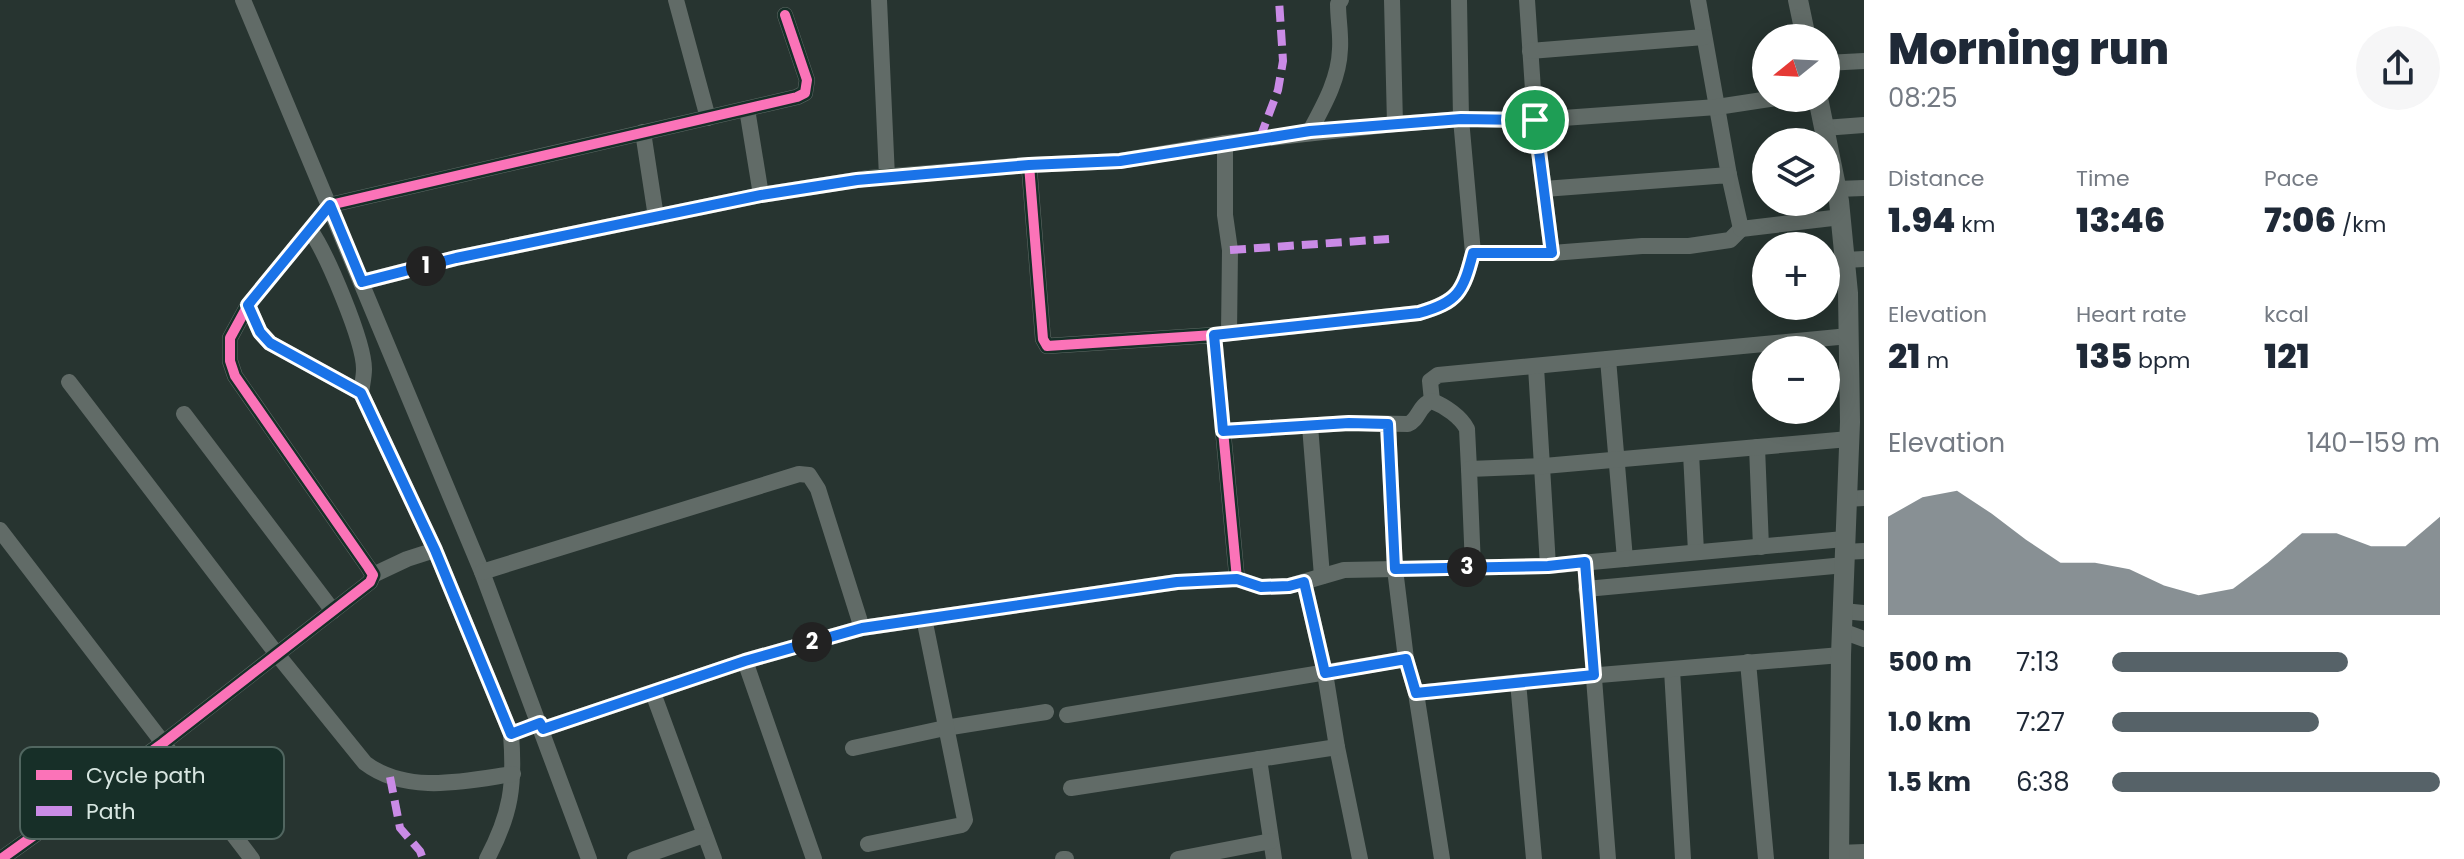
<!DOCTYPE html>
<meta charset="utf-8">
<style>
:root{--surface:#fff;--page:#f6f6f7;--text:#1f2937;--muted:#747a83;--accent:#566268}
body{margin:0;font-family:Poppins,sans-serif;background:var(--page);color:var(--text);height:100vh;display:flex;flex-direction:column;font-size:30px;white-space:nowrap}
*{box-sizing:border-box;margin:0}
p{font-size:26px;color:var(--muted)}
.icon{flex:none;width:44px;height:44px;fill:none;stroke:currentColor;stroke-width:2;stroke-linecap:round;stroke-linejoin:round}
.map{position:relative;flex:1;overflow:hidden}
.panel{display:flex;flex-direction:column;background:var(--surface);width:600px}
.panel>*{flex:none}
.needle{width:52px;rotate:252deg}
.tools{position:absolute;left:1752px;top:24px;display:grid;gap:16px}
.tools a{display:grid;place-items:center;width:88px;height:88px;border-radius:50%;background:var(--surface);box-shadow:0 4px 20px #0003;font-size:40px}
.pin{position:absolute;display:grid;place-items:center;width:68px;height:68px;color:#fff;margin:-34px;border:4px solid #fff;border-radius:50%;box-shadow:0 2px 8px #0007}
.km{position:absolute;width:40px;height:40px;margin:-20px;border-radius:50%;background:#222;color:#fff;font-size:22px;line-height:40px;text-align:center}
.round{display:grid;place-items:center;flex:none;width:84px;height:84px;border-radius:42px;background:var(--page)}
.headline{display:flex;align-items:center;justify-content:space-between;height:136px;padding:0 24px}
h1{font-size:44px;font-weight:800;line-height:60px}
.metrics{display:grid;grid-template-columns:repeat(3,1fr);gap:12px;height:136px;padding:8px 24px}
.metrics div{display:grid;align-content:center}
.metrics b{font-size:34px;font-weight:800}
.metrics small{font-size:22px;font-weight:400}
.metrics p{font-size:22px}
.chart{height:224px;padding:16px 24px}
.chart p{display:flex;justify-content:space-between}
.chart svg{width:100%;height:144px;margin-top:8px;fill:var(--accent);opacity:.7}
ul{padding:0 24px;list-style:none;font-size:26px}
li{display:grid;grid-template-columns:128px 96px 1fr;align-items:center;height:60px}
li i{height:20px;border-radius:10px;background:var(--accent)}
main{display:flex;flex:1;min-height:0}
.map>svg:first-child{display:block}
</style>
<main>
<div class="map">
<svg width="1864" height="859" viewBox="0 0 1864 859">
<rect width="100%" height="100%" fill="#273430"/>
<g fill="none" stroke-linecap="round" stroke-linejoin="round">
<g stroke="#616b67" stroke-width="16">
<path d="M243,0L482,572L589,859"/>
<path d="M676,0L708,118"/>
<path d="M879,0L887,177"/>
<path d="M1392,0L1395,124"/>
<path d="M1459,0L1461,119L1473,253H1552"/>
<path d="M1527,0L1535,120L1552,253L1642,246H1689L1730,240L1741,229"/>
<path d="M1698,0L1729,175"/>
<path d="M1530,51L1704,37"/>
<path d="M1826,63L1864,61"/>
<path d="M747,109L761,195"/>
<path d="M1824,128L1864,125"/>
<path d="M1310,131C1324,105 1339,79 1340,49C1341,34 1338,19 1338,4L1341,0"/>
<path d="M643,132L656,217"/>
<path d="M1225,143V215L1230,250L1229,333"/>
<path d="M1029,165L1120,161L1225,143L1395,124L1461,119L1535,120L1717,107L1776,98"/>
<path d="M1544,189L1729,175L1741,229L1841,217"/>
<path d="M1837,189L1864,188"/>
<path d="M310,230C326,252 364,341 364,369C364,377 362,385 361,393"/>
<path d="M1845,260L1864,259"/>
<path d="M362,282L456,258L761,195L869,178L1029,165L1043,339L1047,346L1214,335L1237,579L1177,582L862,628L745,661L543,729"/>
<path d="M248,305L260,332L270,343L361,393L435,550L511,734C515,785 511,814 487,859"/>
<path d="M1214,335L1419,313C1458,301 1463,292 1473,253"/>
<path d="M1608,359L1625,559"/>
<path d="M1536,367L1548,566"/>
<path d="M69,382L276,653L365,763C407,795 465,781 513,774"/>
<path d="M1432,401L1430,381L1438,375L1849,336"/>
<path d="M184,414L333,611"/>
<path d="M1388,424L1395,569L1406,659"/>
<path d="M1310,426L1322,576"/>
<path d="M1223,431L1349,423L1408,424C1419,420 1419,404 1432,401C1445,406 1461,417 1467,429L1469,469"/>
<path d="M1757,447L1761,547"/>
<path d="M1691,453L1696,552"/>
<path d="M1846,499L1864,498"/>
<path d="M0,530L252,859"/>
<path d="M1844,552L1864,551"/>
<path d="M1585,562L1608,859"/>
<path d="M1473,567L1469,469L1544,466L1849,439"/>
<path d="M482,572L799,474L809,475L818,489L862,628"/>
<path d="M373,575L407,559L435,550"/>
<path d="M1237,579L1261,587L1289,586L1344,570L1548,566L1844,539"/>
<path d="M1586,589L1845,565"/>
<path d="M1843,611L1864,613"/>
<path d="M1842,631L1864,639"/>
<path d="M745,661L814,859"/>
<path d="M1748,662L1766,859"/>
<path d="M1672,670L1683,859"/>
<path d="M1518,682L1534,859"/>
<path d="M653,693L714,859"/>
<path d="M1416,693L1442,859"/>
<path d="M1067,715L1406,659L1416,693L1539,680L1841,655"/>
<path d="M1337,747L1360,859"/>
<path d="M853,748L945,728L1046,712"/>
<path d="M1259,759L1274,859"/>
<path d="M1071,788L1337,747L1325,673L1304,582"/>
<path d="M868,844L962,825L965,820L924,618"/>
<path d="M1838,853L1864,852"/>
<path d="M1,859L163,743L370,582L373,575L368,567L235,376L230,361V338L248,305L330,205L797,97L805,93L807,80L785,15"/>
<path d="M635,859L704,835"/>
<path d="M1063,859H1066"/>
<path d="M1178,859L1271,841"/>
</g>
<g stroke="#616b67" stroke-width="20">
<path d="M1798,0L1806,38"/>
<path d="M1818,98L1839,201L1848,293L1850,422L1841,655L1839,859"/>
</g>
<g stroke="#ca8be6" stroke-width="8" stroke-dasharray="16 8" stroke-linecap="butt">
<path d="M1260,138L1278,90L1283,61L1279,0"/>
<path d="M1230,250L1389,239"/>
<path d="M390,777L400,828L420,851L423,859"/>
</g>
<defs>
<g id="cycleway">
<path d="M362,282L456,258L761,195L869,178L1029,165L1043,339L1047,346L1214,335L1237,579L1177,582L862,628L745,661L543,729"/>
<path d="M1,859L163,743L370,582L373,575L368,567L235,376L230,361V338L248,305L330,205L797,97L805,93L807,80L785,15"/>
</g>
</defs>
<use href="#cycleway" stroke="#172f28" stroke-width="15"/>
<use href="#cycleway" stroke="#fb73b8" stroke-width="10"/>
</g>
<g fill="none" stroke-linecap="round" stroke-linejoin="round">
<defs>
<path id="route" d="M1461,119L1535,120L1552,253H1473C1463,292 1458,302 1419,313L1214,335L1223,431L1349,423L1388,424L1395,569L1548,566L1585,562L1594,675L1416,693L1406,659L1325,673L1304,582L1289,586L1261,587L1237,579L1177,582L862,628L745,661L543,729L540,723L511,734L435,550L361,393L270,343L260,332L248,305L330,205L362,282L456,258L761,195L857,180L1029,165L1120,161L1310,131Z"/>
</defs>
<use href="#route" stroke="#fff" stroke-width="16"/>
<use href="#route" stroke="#1a73e8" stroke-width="10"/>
</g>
<rect x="20" y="747" width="264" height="92" rx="12" fill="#172f28" stroke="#516660" stroke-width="2"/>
<rect x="36" y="770" width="36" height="10" fill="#fb73b8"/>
<rect x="36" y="806" width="36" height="10" fill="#ca8be6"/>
<g font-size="22" fill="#d8e6e1">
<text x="86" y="783">Cycle path</text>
<text x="86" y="819">Path</text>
</g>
</svg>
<div class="tools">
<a><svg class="needle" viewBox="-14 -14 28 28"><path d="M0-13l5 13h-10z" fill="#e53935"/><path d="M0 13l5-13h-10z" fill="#747a83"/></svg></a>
<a><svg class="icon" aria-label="layers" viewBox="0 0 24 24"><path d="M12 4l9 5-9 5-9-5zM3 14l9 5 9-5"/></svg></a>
<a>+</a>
<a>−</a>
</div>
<div class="pin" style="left:1535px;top:120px;background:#1e9e55"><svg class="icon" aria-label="arrive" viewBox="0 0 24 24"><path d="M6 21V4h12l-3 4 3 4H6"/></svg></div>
<b class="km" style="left:426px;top:266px">1</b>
<b class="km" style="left:812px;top:642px">2</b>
<b class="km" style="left:1467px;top:567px">3</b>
</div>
<section class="panel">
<div class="headline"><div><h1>Morning run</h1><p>08:25</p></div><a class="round"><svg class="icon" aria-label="share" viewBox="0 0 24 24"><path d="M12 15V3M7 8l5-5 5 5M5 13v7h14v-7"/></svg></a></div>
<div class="metrics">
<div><p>Distance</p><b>1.94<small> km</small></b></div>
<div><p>Time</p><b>13:46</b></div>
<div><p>Pace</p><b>7:06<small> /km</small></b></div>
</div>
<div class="metrics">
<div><p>Elevation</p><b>21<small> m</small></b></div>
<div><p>Heart rate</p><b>135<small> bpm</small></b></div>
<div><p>kcal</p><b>121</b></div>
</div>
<div class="chart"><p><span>Elevation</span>140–159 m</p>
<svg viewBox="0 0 160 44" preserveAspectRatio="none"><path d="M0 44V14L10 8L20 6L30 13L40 21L50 28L60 28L70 30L80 35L90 38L100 36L110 28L120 19L130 19L140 23L150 23L160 14V44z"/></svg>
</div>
<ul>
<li><b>500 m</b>7:13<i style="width:72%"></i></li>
<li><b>1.0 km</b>7:27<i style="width:63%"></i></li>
<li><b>1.5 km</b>6:38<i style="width:100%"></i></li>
</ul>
</section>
</main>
